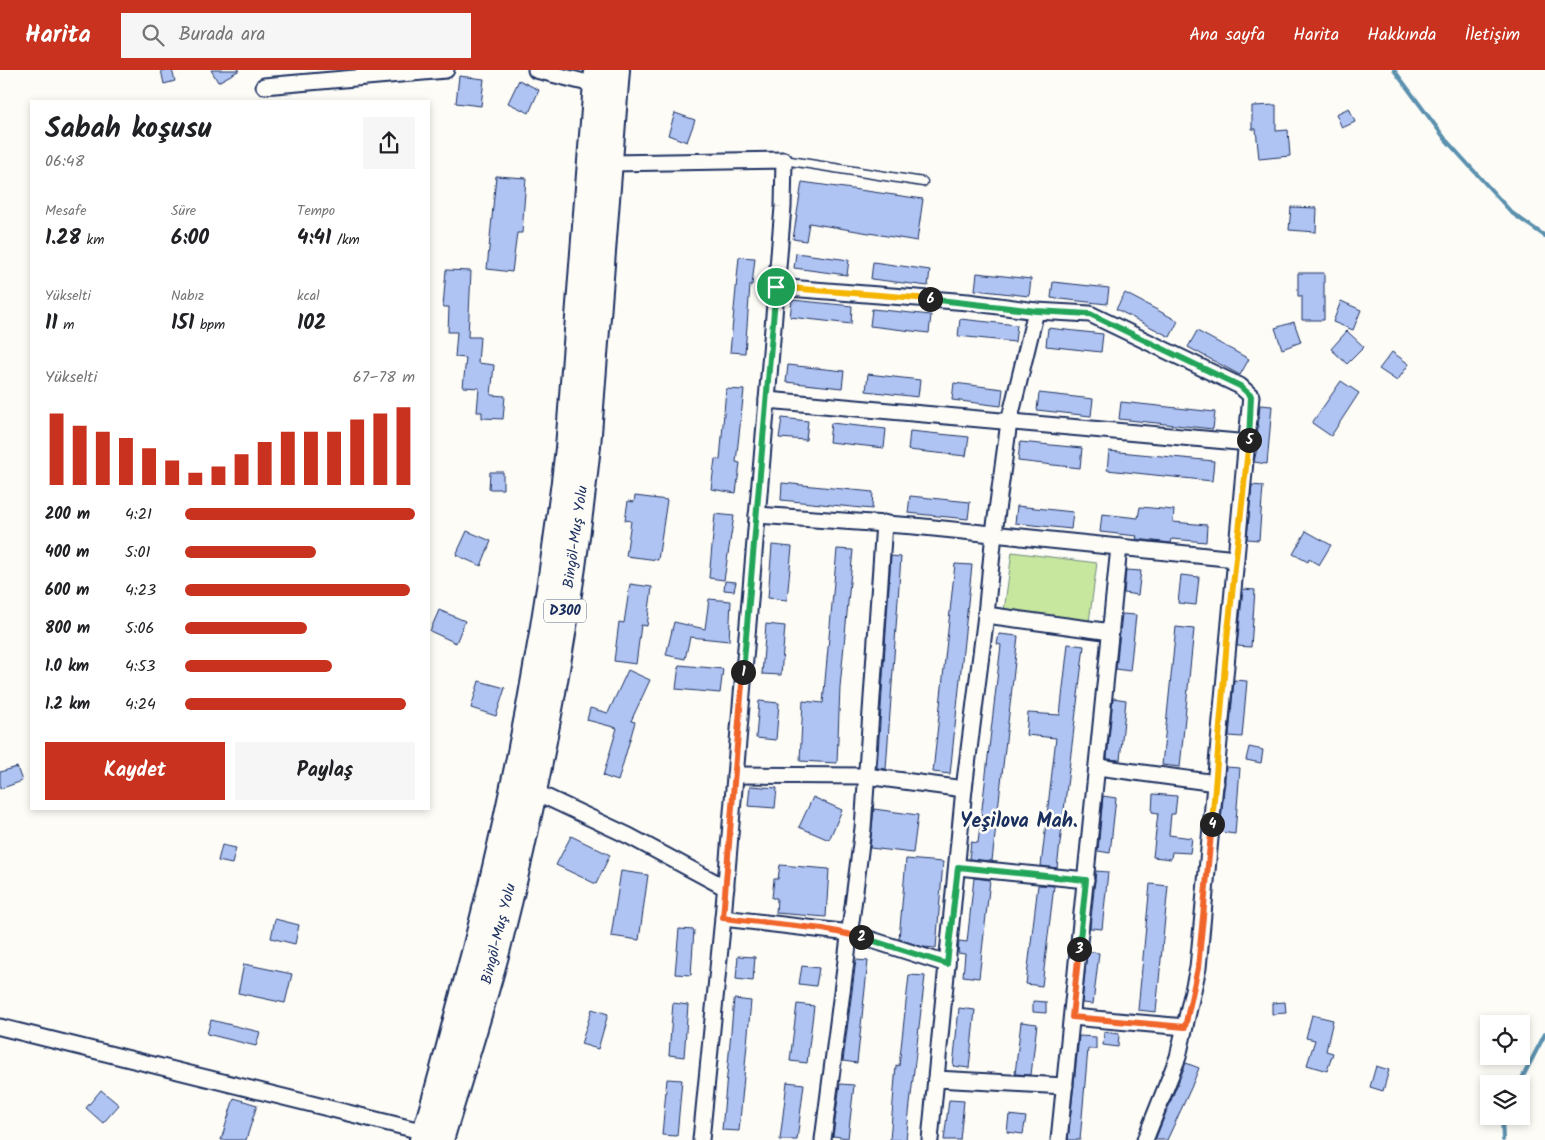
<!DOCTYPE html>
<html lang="tr">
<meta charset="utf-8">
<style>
:root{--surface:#fff;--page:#f6f6f6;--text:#202124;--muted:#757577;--accent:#c8321e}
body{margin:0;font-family:Kalam,sans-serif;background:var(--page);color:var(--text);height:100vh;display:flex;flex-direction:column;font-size:19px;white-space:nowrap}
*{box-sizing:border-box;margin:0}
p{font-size:16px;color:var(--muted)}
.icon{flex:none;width:28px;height:28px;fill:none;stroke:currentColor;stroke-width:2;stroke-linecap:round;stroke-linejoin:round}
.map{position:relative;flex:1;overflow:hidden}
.sheet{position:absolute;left:30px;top:30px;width:400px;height:710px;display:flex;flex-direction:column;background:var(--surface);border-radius:0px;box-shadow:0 2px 8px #0003}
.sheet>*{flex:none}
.controls{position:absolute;left:1480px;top:945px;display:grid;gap:10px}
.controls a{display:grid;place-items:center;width:50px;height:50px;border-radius:0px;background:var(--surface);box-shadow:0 2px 8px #0003;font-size:25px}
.pin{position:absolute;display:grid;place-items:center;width:42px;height:42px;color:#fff;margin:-21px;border:2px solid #fff;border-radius:50%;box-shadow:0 1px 5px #0007}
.km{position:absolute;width:25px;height:25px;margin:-12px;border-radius:50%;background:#222;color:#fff;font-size:14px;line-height:25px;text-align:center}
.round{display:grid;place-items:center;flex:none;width:52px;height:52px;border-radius:0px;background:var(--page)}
.summary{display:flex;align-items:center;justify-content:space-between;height:85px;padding:0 15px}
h1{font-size:28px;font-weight:700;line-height:38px}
.metrics{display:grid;grid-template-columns:repeat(3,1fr);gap:8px;height:85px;padding:5px 15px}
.metrics div{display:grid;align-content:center}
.metrics b{font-size:21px;font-weight:700}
.metrics small{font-size:14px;font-weight:400}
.metrics p{font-size:14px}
.chart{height:140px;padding:10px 15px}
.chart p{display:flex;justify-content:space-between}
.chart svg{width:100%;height:90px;margin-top:5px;stroke:var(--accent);stroke-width:6}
.button{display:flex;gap:10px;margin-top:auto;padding:10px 15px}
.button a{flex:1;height:58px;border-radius:0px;background:var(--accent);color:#fff;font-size:20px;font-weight:700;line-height:58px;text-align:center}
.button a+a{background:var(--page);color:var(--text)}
ul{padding:0 15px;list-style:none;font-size:16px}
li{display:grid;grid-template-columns:80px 60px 1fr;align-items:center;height:38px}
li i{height:12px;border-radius:6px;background:var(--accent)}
header{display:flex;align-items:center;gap:30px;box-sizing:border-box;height:70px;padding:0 25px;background:var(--accent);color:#fff}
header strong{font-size:24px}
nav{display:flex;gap:28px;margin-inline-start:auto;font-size:18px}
.search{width:350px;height:45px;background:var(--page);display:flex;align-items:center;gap:12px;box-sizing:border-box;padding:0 18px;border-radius:0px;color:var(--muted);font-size:19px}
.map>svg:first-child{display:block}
</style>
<header>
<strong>Harita</strong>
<div class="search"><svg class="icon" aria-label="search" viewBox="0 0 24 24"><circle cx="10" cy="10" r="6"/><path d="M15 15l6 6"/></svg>Burada ara</div>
<nav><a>Ana sayfa</a><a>Harita</a><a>Hakkında</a><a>İletişim</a></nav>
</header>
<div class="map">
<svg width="1545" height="1070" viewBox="0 0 1545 1070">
<rect width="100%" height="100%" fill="#fdfcf7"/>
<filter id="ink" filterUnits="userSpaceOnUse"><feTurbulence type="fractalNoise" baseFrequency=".02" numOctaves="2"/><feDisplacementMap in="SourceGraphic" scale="10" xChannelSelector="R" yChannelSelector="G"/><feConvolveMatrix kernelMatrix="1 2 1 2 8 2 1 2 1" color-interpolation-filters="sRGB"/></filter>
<g filter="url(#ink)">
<path fill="#c7e69e" stroke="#718a7e" d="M1012,482L1097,493L1089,552L1004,541Z"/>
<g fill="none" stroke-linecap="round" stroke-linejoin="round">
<g stroke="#5a90ae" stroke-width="4">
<path d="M1394,0L1446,70L1512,143L1545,166"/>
<path d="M1519,1014L1545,964"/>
<path d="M1502,1046L1503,1070"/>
</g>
</g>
<g fill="#b0c4f3" stroke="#1b2f5e">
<path d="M161,0H172L175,11L164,14Z"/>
<path d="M211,0H240L218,12Z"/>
<path d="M459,6L484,9L481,36L456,33Z"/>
<path d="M519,10L539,20L529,43L508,33Z"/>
<path d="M1276,35V61L1288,60L1290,86L1259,89L1256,59H1252V36Z"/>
<path d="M1349,38L1355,52L1342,58L1336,44Z"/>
<path d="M675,43L695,50L687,72L668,65Z"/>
<path d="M496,106L526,108L522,163H517L512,202L487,199Z"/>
<path d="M802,112L923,129L917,171L809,153L806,171L793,169Z"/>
<path d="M1291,137L1317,138L1316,162L1289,160Z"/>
<path d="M796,183L849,190L847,205L794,198Z"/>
<path d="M739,187L755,188L752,215H750L745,283L730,282Z"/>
<path d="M873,192L930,200L928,216L871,209Z"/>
<path d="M446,200L471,201L468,267H480L478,293L494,295L491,325L505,326L503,349L482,348V342H477L479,318L463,317L466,288L455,287L457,262H448L449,237H443Z"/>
<path d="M977,203L1031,209L1029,226L975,220Z"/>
<path d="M1298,203H1324V250H1302V226H1298Z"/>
<path d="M1053,212L1109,218L1107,234L1051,228Z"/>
<path d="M1125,223L1178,251L1170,267L1116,239Z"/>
<path d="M792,230L852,236L851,254L790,247Z"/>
<path d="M1341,231L1361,240L1353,260L1333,252Z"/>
<path d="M872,239L931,245L929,263L870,256Z"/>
<path d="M960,249L1017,255L1015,272L958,266Z"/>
<path d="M1294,252L1301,272L1282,279L1275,258Z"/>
<path d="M1048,258L1103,264L1101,282L1046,276Z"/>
<path d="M1197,261L1249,289L1240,305L1188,277Z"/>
<path d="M1347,261L1364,277L1347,294L1331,279Z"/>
<path d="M1392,282L1409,294L1397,311L1379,299Z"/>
<path d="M788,295L844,301L842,318L786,312Z"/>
<path d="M868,304L920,310L918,327L866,321Z"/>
<path d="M1341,311L1359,323L1331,366L1312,353Z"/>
<path d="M954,313L1003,319L1001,336L952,330Z"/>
<path d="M726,319L744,320L736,392L740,393L736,423L711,419L715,389L720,390Z"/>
<path d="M1039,323L1093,329L1091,346L1037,340Z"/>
<path d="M1121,332L1215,342L1213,359L1119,349Z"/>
<path d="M1260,335L1272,336L1267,394L1254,392L1258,374L1257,368Z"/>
<path d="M782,348L808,351L806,370L779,368Z"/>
<path d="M831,353L886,359L884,378L829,372Z"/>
<path d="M910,361L969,367L966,386L908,380Z"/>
<path d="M1020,372L1082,378L1080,398L1018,391Z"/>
<path d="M1109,381L1214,391L1212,411L1107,400Z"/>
<path d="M490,402H503V419H489Z"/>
<path d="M782,413L873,422L872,439L781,430Z"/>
<path d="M1252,415L1263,416L1259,470L1247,469Z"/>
<path d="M635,426L667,430L658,490L626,486L631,451L625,450L628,431L634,432Z"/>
<path d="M910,426L970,432L968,449L908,443Z"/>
<path d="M1017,436L1073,442L1071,459L1015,453Z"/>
<path d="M1140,437L1174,440L1173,452L1207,455L1206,472L1172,469L1171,473L1136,469L1137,466L1100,462L1102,444L1138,448Z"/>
<path d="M715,444L734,446L724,510L709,508Z"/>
<path d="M467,461L491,471L481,496L456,485Z"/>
<path d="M1306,461L1331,475L1319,495L1309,489L1308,492L1293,484Z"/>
<path d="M772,475L792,477L787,530L768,528Z"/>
<path d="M837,479L853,480L840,617L837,693L800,691L803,631L823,633Z"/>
<path d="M891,486L901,487L886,699L877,698Z"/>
<path d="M955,494L972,495L950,704L933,702Z"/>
<path d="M1126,500L1141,501L1138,525L1124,523Z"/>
<path d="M1181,505L1199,507L1196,535L1178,533Z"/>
<path d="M725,511L736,512L734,521L724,520Z"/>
<path d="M630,514L652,517L647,556L641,555L636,594L614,591L619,552L624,553Z"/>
<path d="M1243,519L1255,520L1251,577L1237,576Z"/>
<path d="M709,529L731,531L729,571L690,567L685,589L666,585L674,552L705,559Z"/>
<path d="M439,540L465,551L456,573L430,561Z"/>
<path d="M1122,544L1136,545L1130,601L1116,599Z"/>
<path d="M766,554L785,556L781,605L762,604Z"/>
<path d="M1176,557L1194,559L1180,697L1162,695Z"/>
<path d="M999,564L1018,566L992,791L969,789L971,772L978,773L1001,575L997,574Z"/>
<path d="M1068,574L1084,576L1057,798L1041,796L1056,668L1026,665L1028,643L1060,645Z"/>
<path d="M679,595L723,599L720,623L676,619Z"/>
<path d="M628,600L650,610L631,651L635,652L618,711L603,706L617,658L587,650L590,638L608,643Z"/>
<path d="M1234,610L1247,611L1242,667L1229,666Z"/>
<path d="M479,611L505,618L496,646L471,638Z"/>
<path d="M1113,628L1126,630L1120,690L1107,689Z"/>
<path d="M759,631L779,633L776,670L756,668Z"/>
<path d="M1249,677L1263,680L1261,693L1246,690Z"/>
<path d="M17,697L22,711L0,719V702Z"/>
<path d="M1226,697L1240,698L1235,764L1220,762Z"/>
<path d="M750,716L777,718L775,738L748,736Z"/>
<path d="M1153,724L1177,726L1175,744H1171L1169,765L1192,768L1190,783L1172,782L1171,789L1153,787L1158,743L1152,742Z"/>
<path d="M1103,726L1116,728L1110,783L1098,781Z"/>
<path d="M813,727L842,740L829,770L799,757Z"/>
<path d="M874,739L918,745L913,783L870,778Z"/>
<path d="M571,766L610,785L596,814L556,795Z"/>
<path d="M222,775L236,778L232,794L218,791Z"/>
<path d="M906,789L943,792L936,878L923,877L899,869Z"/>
<path d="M780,795L829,799L826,847L776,843L777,828H772L774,809H778Z"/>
<path d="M621,801L648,805L639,870L611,866Z"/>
<path d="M1096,801L1108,802L1102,859L1090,858Z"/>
<path d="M974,808L990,810L979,908L963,906L965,884L958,883L959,871L967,872Z"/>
<path d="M1150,814L1168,816L1156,942L1138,940Z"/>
<path d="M1038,815L1054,816L1042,916L1026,914Z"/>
<path d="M275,849L299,855L295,874L271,868Z"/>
<path d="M679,859L694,860L691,905L675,904Z"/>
<path d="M1087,882L1099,883L1093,934L1082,933Z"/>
<path d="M738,886L755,887L753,911L736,909Z"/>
<path d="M856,890L868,891L857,993L843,991Z"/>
<path d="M244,894L292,904L285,933L238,923Z"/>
<path d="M802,896L819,898L816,916L799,914Z"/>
<path d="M909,905L925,906L912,1017L906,1070H890L896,995L899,996Z"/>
<path d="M734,929L751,931L739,1061L722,1060Z"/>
<path d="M1033,931L1046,932V943L1033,942Z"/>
<path d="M1285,932L1286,943L1272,944V933Z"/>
<path d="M673,933L688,935L684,987L669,985Z"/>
<path d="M797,934L814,936L807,993L790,991Z"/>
<path d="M959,938L975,940L969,998L953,996Z"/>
<path d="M592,939L608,944L598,979L581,974Z"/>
<path d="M1312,945L1333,950L1326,981L1333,983L1327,1001L1307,995L1315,970L1306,968Z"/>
<path d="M211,950L260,962L256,976L207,964Z"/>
<path d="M1021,952L1037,954L1031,1005L1015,1004Z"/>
<path d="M1104,962L1119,964L1118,977L1103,975Z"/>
<path d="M1079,966L1096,967V979H1088L1080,1070H1068Z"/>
<path d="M1186,993L1199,998L1191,1018L1167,1070H1155Z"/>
<path d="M1376,996L1389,1000L1383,1021L1370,1017Z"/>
<path d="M667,1009L682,1010L677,1066L662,1065Z"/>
<path d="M787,1012L804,1014L797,1070H780Z"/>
<path d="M840,1014L854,1015L848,1068L833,1066Z"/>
<path d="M101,1020L119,1035L103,1053L86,1038Z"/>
<path d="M234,1028L257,1035L246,1070H221Z"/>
<path d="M949,1030L964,1031L960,1070H944Z"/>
<path d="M1009,1045L1026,1047L1023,1064L1007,1062Z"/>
</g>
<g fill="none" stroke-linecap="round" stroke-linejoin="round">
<defs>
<path id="service" d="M784,90L923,112"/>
<g id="minor">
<path d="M536,0L596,15"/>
<path d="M264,16L446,0"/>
<path d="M611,93L784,90L783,137L767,330L723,848L701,1070"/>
<path d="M776,217L968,232L1036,241L1090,244L1240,316L1251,326L1198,898L1178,987L1145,1070"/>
<path d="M767,330L1249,373"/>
<path d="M757,445L914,456L1236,489"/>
<path d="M986,545L1111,562"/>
<path d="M1098,697L1216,713"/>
<path d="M735,705L866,706L964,719"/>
<path d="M527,718L629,766L726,818"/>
<path d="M958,797L1086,810"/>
<path d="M723,848L850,863L947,894"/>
<path d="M1072,947L1185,957"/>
<path d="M0,957L425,1062"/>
<path d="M936,1009L1065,1016"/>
<path d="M823,1070L863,758L884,453"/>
<path d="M930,1070L964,719L986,545L994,463L1009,352L1036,241"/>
<path d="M1059,1070L1119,477"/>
</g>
<g id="trunk">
<path d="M422,1070C436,1029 446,987 457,946C509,760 546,569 568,378L597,0"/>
<path d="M441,1070C460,1006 481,942 498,878C540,713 570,544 588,376L617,0"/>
</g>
</defs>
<use href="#service" stroke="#1b2f5e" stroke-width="11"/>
<use href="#minor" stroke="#1b2f5e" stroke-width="19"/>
<use href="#trunk" stroke="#1b2f5e" stroke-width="28"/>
<use href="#service" stroke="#fdfcf7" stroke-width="8"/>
<use href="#minor" stroke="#fdfcf7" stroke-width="15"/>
<use href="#trunk" stroke="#fdfcf7" stroke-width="24"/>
</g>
</g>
<g fill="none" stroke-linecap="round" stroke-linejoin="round" filter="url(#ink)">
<defs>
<path id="split-1" d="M743,602L776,217"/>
<path id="split-2" d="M743,602L723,848L823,859L861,867"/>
<path id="split-3" d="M861,867L947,894L958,797L1086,810L1079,879"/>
<path id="split-4" d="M1079,879L1072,947L1185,957L1198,898L1212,754"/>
<path id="split-5" d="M1212,754L1227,570L1249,370"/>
<path id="split-6" d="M930,229L1036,241L1090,244L1240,316L1251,326L1249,370"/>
<path id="split-7" d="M776,217L930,229"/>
</defs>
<use href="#split-1" stroke="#fff" stroke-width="10"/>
<use href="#split-2" stroke="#fff" stroke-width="10"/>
<use href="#split-3" stroke="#fff" stroke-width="10"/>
<use href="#split-4" stroke="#fff" stroke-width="10"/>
<use href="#split-5" stroke="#fff" stroke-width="10"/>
<use href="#split-6" stroke="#fff" stroke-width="10"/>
<use href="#split-7" stroke="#fff" stroke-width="10"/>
<use href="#split-1" stroke="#22a559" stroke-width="6"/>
<use href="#split-2" stroke="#f0652b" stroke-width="6"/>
<use href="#split-3" stroke="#22a559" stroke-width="6"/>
<use href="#split-4" stroke="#f0652b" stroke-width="6"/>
<use href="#split-5" stroke="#f5b400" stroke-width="6"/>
<use href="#split-6" stroke="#22a559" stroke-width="6"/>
<use href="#split-7" stroke="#f5b400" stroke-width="6"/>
</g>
<g text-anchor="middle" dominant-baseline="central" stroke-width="5" stroke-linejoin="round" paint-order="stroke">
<rect fill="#fdfcf7" stroke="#5f6c8c" stroke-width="1" x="544" y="529.5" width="42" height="23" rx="4"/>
<g font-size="14" font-weight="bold" fill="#1b2f5e">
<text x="565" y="541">D300</text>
</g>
<g font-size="15" fill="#1b2f5e" stroke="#fdfcf7">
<text transform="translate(576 467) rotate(-82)">Bingöl-Muş Yolu</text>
<text transform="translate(499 864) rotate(-76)">Bingöl-Muş Yolu</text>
</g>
<g font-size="20" font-weight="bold" fill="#1b2f5e" stroke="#fdfcf7">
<text x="1019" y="752">Yeşilova Mah.</text>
</g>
</g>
</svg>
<div class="controls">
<a><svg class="icon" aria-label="locate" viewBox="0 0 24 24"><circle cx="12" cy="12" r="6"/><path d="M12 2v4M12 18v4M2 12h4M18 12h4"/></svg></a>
<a><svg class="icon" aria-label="layers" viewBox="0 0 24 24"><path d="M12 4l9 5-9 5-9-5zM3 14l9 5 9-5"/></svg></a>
</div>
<div class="pin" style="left:776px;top:217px;background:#1e9e55"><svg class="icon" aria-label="arrive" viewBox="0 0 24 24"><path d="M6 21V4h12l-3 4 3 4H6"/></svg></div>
<b class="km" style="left:743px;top:602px">1</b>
<b class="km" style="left:861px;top:867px">2</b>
<b class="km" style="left:1079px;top:879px">3</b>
<b class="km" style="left:1212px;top:754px">4</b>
<b class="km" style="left:1249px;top:370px">5</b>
<b class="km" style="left:930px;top:229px">6</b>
<section class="sheet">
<div class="summary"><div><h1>Sabah koşusu</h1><p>06:48</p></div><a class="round"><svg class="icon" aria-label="share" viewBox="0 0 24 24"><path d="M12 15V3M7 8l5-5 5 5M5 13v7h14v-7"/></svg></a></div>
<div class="metrics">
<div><p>Mesafe</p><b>1.28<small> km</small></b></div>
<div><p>Süre</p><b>6:00</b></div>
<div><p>Tempo</p><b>4:41<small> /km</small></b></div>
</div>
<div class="metrics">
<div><p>Yükselti</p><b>11<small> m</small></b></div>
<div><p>Nabız</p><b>151<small> bpm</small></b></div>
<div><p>kcal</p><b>102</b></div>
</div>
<div class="chart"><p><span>Yükselti</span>67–78 m</p>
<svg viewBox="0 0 160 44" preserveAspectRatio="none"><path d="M5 44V9M15 44V15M25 44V18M35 44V21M45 44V26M55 44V32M65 44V38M75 44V35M85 44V29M95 44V23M105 44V18M115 44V18M125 44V18M135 44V12M145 44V9M155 44V6"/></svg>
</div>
<ul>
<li><b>200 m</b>4:21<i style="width:100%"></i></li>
<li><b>400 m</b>5:01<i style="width:57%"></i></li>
<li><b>600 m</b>4:23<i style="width:98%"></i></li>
<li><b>800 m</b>5:06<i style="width:53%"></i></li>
<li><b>1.0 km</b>4:53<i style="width:64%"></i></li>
<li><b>1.2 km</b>4:24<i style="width:96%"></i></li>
</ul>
<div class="button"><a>Kaydet</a><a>Paylaş</a></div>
</section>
</div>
